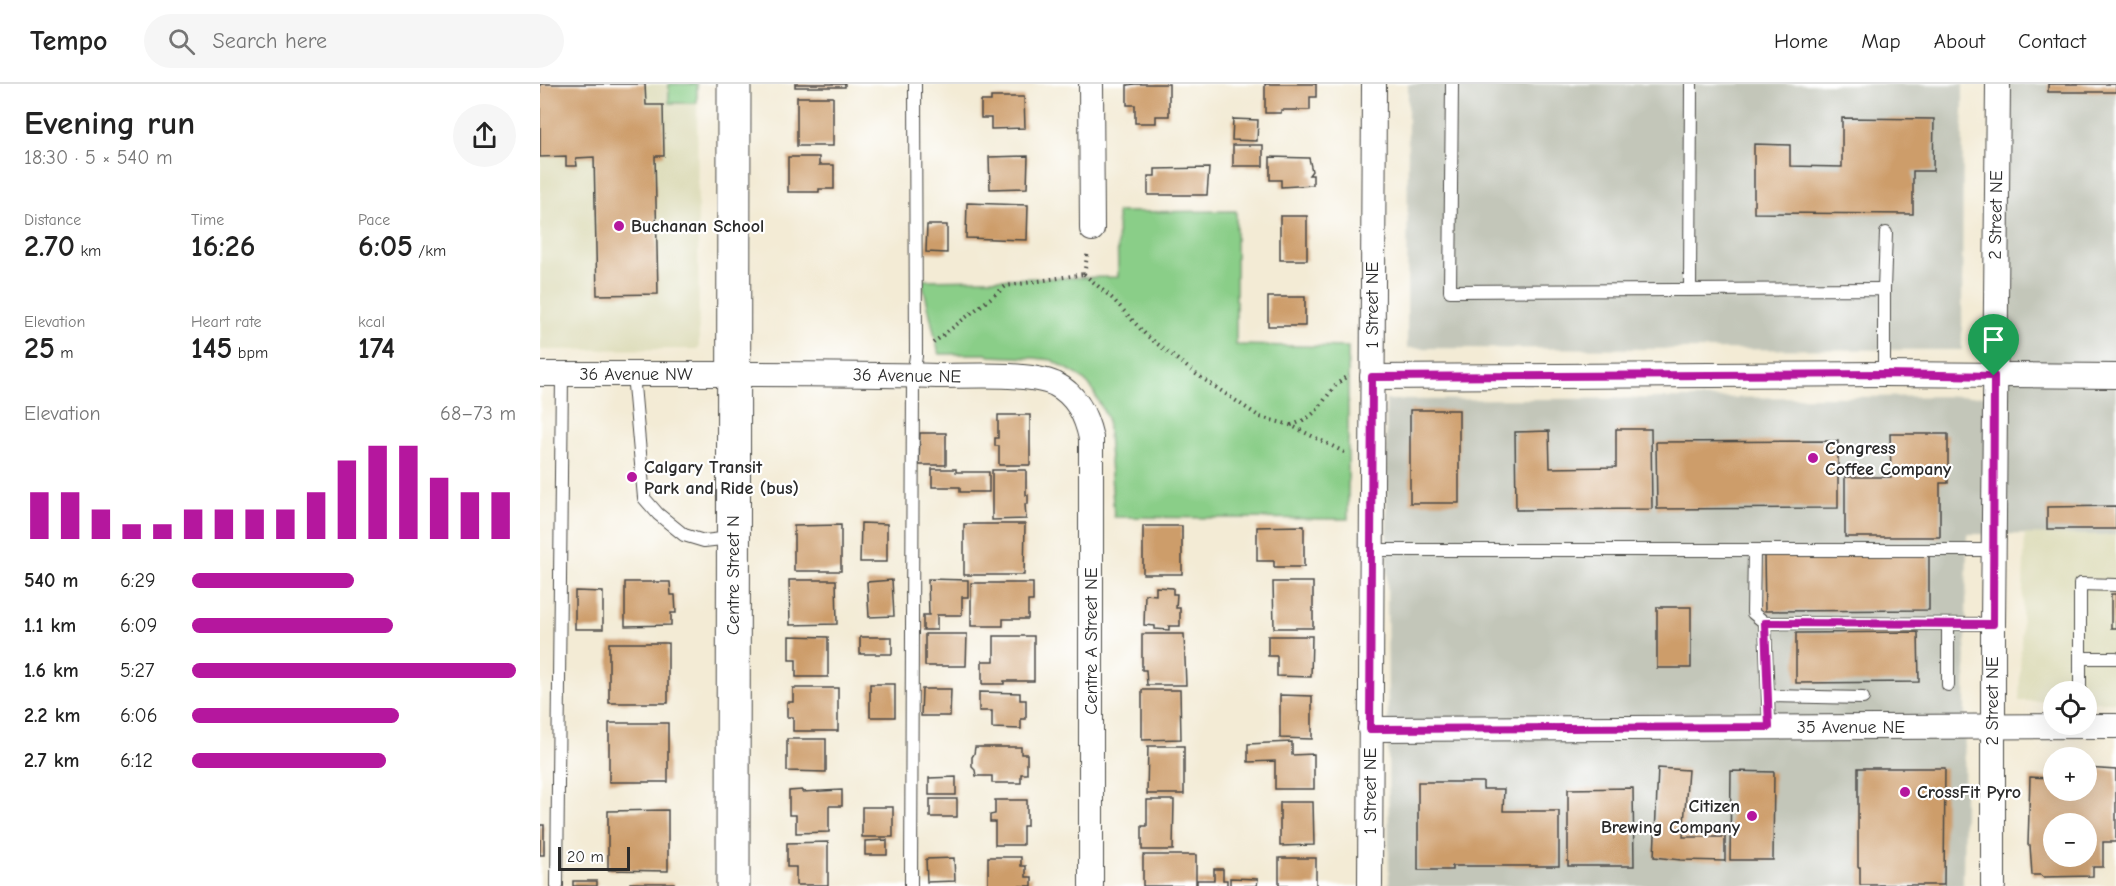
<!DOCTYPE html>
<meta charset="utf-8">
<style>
:root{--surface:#fff;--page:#f6f6f6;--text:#222;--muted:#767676;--line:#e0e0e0;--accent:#b5179e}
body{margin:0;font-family:"Comic Neue",sans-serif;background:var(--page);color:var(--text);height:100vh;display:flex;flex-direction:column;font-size:22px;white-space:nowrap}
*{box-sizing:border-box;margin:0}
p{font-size:20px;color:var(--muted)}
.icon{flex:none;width:33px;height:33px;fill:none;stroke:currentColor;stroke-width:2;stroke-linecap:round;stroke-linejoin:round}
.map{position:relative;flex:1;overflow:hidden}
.sheet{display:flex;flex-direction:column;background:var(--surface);width:540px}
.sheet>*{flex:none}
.controls{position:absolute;left:1503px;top:597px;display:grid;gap:12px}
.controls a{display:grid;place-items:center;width:54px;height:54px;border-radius:50%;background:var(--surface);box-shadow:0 6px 24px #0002;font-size:30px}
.scale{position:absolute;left:18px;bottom:15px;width:72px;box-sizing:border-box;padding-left:6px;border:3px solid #2b2b2b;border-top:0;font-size:16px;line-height:21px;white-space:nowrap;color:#2b2b2b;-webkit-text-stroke:4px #fff;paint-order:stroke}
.pin{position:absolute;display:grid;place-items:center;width:51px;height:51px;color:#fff;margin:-62px -26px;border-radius:50% 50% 50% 0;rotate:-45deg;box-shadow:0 0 6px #0007}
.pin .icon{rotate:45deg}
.round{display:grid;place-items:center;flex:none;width:63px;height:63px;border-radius:32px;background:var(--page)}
.summary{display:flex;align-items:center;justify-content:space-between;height:102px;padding:0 24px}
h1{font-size:33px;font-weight:700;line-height:45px}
.metrics{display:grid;grid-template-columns:repeat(3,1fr);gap:9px;height:102px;padding:6px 24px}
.metrics div{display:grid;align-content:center}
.metrics b{font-size:30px;font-weight:700}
.metrics small{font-size:16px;font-weight:400}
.metrics p{font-size:16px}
.chart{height:168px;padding:12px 24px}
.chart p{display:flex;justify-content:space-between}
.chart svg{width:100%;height:108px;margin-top:6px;stroke:var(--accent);stroke-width:6}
ul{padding:0 24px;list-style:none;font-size:20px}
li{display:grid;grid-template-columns:96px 72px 1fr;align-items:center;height:45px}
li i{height:15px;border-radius:8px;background:var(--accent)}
header{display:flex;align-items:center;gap:36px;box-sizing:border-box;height:84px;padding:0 30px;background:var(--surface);border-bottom:2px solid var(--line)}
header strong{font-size:28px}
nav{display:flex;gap:33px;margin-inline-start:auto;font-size:21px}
.search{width:420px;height:54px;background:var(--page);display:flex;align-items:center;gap:15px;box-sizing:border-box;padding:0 21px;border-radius:33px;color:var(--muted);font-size:22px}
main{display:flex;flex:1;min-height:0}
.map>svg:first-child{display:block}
</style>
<header>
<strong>Tempo</strong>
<div class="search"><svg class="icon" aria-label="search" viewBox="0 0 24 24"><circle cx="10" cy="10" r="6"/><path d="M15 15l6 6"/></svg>Search here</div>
<nav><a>Home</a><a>Map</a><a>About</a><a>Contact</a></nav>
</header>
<main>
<section class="sheet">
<div class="summary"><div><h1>Evening run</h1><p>18:30 · 5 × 540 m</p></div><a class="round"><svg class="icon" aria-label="share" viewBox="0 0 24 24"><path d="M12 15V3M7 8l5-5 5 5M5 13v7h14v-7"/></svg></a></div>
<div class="metrics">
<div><p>Distance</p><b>2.70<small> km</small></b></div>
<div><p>Time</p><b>16:26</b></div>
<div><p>Pace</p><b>6:05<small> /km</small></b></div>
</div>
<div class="metrics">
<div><p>Elevation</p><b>25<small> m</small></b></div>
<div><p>Heart rate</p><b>145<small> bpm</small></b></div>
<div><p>kcal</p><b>174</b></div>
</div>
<div class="chart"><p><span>Elevation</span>68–73 m</p>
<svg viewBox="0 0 160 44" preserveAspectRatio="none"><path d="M5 44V25M15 44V25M25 44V32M35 44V38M45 44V38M55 44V32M65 44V32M75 44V32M85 44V32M95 44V25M105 44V12M115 44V6M125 44V6M135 44V19M145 44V25M155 44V25"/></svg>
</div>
<ul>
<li><b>540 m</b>6:29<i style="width:50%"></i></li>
<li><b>1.1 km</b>6:09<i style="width:62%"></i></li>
<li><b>1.6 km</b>5:27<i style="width:100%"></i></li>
<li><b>2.2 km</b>6:06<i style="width:64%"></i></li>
<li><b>2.7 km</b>6:12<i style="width:60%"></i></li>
</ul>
</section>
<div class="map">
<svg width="1576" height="802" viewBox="0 0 1576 802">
<rect width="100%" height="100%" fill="#fff"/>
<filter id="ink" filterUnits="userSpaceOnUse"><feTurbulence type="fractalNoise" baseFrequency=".0167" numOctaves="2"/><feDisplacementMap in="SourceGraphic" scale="12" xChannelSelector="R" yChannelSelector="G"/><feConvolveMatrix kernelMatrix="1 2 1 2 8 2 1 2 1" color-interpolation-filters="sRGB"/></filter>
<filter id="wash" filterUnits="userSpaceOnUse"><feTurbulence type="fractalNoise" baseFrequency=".008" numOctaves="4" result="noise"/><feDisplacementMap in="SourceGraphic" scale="24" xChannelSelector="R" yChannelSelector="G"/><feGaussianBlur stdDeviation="1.35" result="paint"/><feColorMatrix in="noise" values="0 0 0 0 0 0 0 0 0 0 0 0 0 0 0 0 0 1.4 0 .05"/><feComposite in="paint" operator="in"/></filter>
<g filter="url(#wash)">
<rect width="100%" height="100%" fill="#f3ebd5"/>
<g fill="#deddbb">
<path d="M0,0H129V19H157L159,265L0,266Z"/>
<path d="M1485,450L1576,451V618H1547L1546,608H1514L1513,617H1479Z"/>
</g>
<g fill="#c3c6b9">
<path d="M868,0H1423L1422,266L867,264Z"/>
<path d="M1451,0H1576V451L1427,450L1423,802H849L846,316L1451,312Z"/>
</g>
<g fill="#8ace88" stroke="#5a7c5a" stroke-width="1.5">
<rect x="129" y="0" width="28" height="19"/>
<path d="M696,127V261L808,263V435L574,433L567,334L551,303L538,291L512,276L494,274L450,272L446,270H399L382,196L578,193L577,128Z"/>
</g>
<g id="blocks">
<g fill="#cd9d6b" fill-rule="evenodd">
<path d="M0,0H105L106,21H123L124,72H115L118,210L57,211L54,73L36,74L37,82H26V72L0,73Z"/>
<rect x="255" y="0" width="50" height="3"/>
<path d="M595,0H629V32H616V39H595V21H587V1Z"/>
<path d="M725,0H776V13H770V26H741V29H725Z"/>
<rect x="1508" y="0" width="68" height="8"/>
<rect x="257" y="13" width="36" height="49"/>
<path d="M451,13H484L485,44L451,45V34H441V17H451Z"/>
<path d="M1302,34L1394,35L1393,87H1373V130L1214,129V60L1250,61V82L1302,83Z"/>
<path d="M693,35L718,36L717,57L692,56Z"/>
<rect x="693" y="61" width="30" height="21"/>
<path d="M488,72L487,104L450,105L449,73Z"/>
<path d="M248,73H279V81H294V105H279V108H248Z"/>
<path d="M730,73L769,74L772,87L769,91H773V101L741,103V96H730Z"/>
<path d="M669,84L667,111H608V92H615V85Z"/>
<path d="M427,119L488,121L487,156L426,154Z"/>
<rect x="740" y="132" width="27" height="44"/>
<path d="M387,141H407V169L386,168Z"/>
<rect x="728" y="213" width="37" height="29"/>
<rect x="870" y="326" width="49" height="93"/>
<path d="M458,331H490V381H459V362H455V354H458Z"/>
<path d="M1076,345H1111L1112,425L976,426L975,348L1009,347L1010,384L1076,383Z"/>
<path d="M380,349H406V381H379Z"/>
<path d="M1350,350H1408V399H1400V453H1305V393H1351Z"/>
<path d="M1298,357V424L1117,425L1116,358Z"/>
<path d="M392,385H416V388H449V408H420V403H392Z"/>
<path d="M452,386H486V411H488V420H485L486,435L452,436Z"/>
<path d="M1576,422V445H1507V423Z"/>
<path d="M321,439L347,440V478H320Z"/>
<path d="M424,440H485L484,491H424Z"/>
<path d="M301,441V487H254V442Z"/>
<rect x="603" y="442" width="39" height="48"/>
<path d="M764,442V483H734V477H717V443Z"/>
<path d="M1389,470V526L1225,527L1224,471Z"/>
<path d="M388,495L428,496V513H422V531H397V546H383V531H389Z"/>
<path d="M249,496H296L297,540L250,541Z"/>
<path d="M352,496L354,532L329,533L327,498Z"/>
<path d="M85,498H130L131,511H135L136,529H131V541L85,542Z"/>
<path d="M733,498H773V544H734Z"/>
<path d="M431,499H493V517H488V535H463V542H431Z"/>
<path d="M616,503L633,504V510H637L636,524H640V542H629V546L615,545V542L604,541L605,510L616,511Z"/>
<path d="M35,507L63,508V545H35Z"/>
<rect x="1571" y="510" width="5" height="34"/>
<rect x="1117" y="523" width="34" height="61"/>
<path d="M1378,548L1379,598L1256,599V549Z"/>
<path d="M385,550H427L426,582H385Z"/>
<path d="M602,550H644L646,601H607L606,586H602Z"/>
<path d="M249,552L288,553V593H256V576H249Z"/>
<path d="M454,552H494V597H464V600H442V577H454Z"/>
<path d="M728,552H772L771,593L737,592V572H728Z"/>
<rect x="320" y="553" width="32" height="17"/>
<rect x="69" y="559" width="59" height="60"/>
<rect x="330" y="600" width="25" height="33"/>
<path d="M253,604H298V647H253V633H247V618H253Z"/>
<path d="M382,605H411L410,632H381Z"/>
<path d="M602,606H640L641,655L602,656Z"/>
<path d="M439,608L480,609V616H486V635H481V645L452,644V627H439Z"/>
<path d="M740,611L772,612V655L740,654Z"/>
<rect x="69" y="639" width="59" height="59"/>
<path d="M247,655H286V688L247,687Z"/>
<path d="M752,658V671L774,670V705H735V677L708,678V660Z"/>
<path d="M608,662H644V710H607Z"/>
<path d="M435,663H481V670H487V690H481V699H452V692H436L435,686L432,683V673L434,670Z"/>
<path d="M1118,684L1148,686L1143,753H1185V777L1141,776L1114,773Z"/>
<path d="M1318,684H1405L1404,801H1320V783H1318Z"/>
<path d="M1546,684L1576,686V758H1563V783H1553V792L1503,793L1501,791H1492L1490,761H1488L1490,693L1509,694V685H1514V706H1546ZM1514,740H1546V772H1514Z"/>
<path d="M1191,687L1234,688L1233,776H1190Z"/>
<path d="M416,693V711H389V694Z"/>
<path d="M878,698H943V705H964L963,727H1019V782H912V786H878Z"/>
<path d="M1093,704L1094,782H1028V705Z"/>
<path d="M262,706V708L302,706V722H289V748L256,749V731H249V707Z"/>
<rect x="390" y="715" width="27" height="18"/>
<path d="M455,716H487V742H483V761H455V738H450V731L455,730Z"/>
<path d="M607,716H634L633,766H602V742H607Z"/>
<path d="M740,718H773L774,761L740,762Z"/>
<rect x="322" y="723" width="31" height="30"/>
<path d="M128,726V787L68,786V727Z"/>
<rect x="0" y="741" width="4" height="30"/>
<path d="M347,756V771H325V757Z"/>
<path d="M288,758V801H256V783H247V759Z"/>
<rect x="603" y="771" width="53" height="31"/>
<path d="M448,773H481V782H486V793H492V802H448Z"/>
<path d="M414,774L415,797L387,798L386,775Z"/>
<rect x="739" y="774" width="37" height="28"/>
<path d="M674,785H683V796H687V802H657V796H674Z"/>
<path d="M690,794L718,795L717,802H690Z"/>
<rect x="33" y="797" width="24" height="5"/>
<rect x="90" y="799" width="44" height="3"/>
</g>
</g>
</g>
<g filter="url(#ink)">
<use href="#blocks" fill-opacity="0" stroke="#494844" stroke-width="1.5"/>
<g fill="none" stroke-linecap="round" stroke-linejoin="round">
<defs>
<g id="lane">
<path d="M912,0L910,207L1344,205V290"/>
<path d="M1344,205L1346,149"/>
<path d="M1150,206L1151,0"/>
<path d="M93,290L104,414L118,430L144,451L164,457L191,454"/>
<path d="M831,466H1453"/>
<path d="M1214,466L1213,529L1225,539"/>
<path d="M1540,574V500L1576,501"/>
<path d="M1408,601V540"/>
<path d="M1540,608V574H1576"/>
<path d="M1228,612L1323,614"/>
<path d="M1229,643L1225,539L1453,540"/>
<path d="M17,802L22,290"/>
<path d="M371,802L373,291L376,272L375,0"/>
</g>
<g id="street">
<path d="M551,0L552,145"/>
<path d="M0,290C132,290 265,289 397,292C426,292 489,288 515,300C537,311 546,332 551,354V802"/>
<path d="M832,293L1344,290L1576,292"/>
<path d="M830,645L1576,642"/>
<path d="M830,802L834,0"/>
<path d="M1453,802V540L1458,0"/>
</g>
<path id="secondary" d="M193,802L194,0"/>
</defs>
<use href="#lane" stroke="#494844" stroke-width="14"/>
<use href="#street" stroke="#494844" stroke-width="26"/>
<use href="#secondary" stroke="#494844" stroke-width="35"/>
<g stroke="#494844" stroke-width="4" stroke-dasharray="1.5 4.5" stroke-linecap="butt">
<path d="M544,190L573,215L606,251L656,290L720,333L750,341L808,370"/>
<path d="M544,190L548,167"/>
<path d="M393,259L466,202L544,190"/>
<path d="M751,341C786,331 781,308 809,291"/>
</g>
<use href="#lane" stroke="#fff" stroke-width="12"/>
<use href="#street" stroke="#fff" stroke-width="24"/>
<use href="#secondary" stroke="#fff" stroke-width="33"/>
</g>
</g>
<g fill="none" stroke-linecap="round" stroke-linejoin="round" filter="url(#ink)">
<defs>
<path id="route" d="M1344,290L1454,292L1453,540L1225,539L1229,643L830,645L832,293Z"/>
</defs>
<use href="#route" stroke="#fff" stroke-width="12"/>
<use href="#route" stroke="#b5179e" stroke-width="8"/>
</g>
<g fill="#b5179e" stroke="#fff" stroke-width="2">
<circle cx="79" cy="142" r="6"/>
<circle cx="1273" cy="374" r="6"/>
<circle cx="92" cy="393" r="6"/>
<circle cx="1365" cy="708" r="6"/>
<circle cx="1212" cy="732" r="6"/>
</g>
<g text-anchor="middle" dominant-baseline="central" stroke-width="4.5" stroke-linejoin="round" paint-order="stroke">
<g font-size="18" fill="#2b2b2b" stroke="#fff">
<text transform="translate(1456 131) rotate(-89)">2 Street NE</text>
<text transform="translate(832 221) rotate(-90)">1 Street NE</text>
<text x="96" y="290">36 Avenue NW</text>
<text transform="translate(367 292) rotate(1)">36 Avenue NE</text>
<text transform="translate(193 491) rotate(-90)">Centre Street N</text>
<text transform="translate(551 557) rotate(-90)">Centre A Street NE</text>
<text transform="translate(1452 617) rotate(-90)">2 Street NE</text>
<text x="1311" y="643">35 Avenue NE</text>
<text transform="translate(830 707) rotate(-90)">1 Street NE</text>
</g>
<g font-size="18" font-weight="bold" fill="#2b2b2b" stroke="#fff" text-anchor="start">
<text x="91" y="142">Buchanan School</text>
<text x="1285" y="364">Congress<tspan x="1285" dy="21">Coffee Company</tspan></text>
<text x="104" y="383">Calgary Transit<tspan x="104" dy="21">Park and Ride (bus)</tspan></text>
<text x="1377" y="708">CrossFit Pyro</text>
<text x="1200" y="722" text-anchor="end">Citizen<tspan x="1200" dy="21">Brewing Company</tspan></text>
</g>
</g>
</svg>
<div class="controls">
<a><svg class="icon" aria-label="locate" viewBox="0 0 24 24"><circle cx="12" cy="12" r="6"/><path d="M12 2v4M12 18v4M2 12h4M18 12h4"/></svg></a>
<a>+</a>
<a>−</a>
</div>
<div class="scale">20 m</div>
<div class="pin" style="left:1454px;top:292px;background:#1e9e55"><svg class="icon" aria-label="arrive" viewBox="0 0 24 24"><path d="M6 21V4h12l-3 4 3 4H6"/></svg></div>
</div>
</main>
